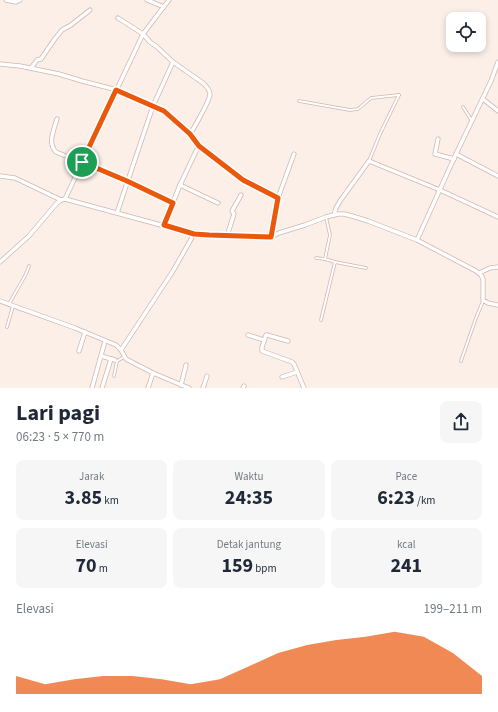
<!DOCTYPE html>
<html lang="id">
<meta charset="utf-8">
<style>
:root{--surface:#fff;--page:#f6f6f7;--text:#1f2937;--muted:#747a83;--accent:#ea580c}
body{margin:0;font-family:"Source Sans 3",sans-serif;background:var(--page);color:var(--text);height:100vh;display:flex;flex-direction:column;font-size:15px;white-space:nowrap}
*{box-sizing:border-box;margin:0}
p{font-size:13px;color:var(--muted)}
.icon{flex:none;width:22px;height:22px;fill:none;stroke:currentColor;stroke-width:2;stroke-linecap:round;stroke-linejoin:round}
.map{position:relative;height:388px;overflow:hidden}
.sheet{display:flex;flex-direction:column;background:var(--surface);flex:1}
.sheet>*{flex:none}
.tools{position:absolute;left:446px;top:12px;display:grid;gap:8px}
.tools a{display:grid;place-items:center;width:40px;height:40px;border-radius:8px;background:var(--surface);box-shadow:0 2px 6px #0003;font-size:20px}
.pin{position:absolute;display:grid;place-items:center;width:34px;height:34px;color:#fff;margin:-17px;border:2px solid #fff;border-radius:50%;box-shadow:0 1px 4px #0007}
.round{display:grid;place-items:center;flex:none;width:42px;height:42px;border-radius:8px;background:var(--page)}
.headline{display:flex;align-items:center;justify-content:space-between;height:68px;padding:0 16px}
h1{font-size:22px;font-weight:700;line-height:30px}
.stats{display:grid;grid-template-columns:repeat(3,1fr);gap:6px;height:68px;padding:4px 16px}
.stats div{display:grid;align-content:center;border-radius:8px;background:var(--page);text-align:center}
.stats b{font-size:20px;font-weight:700}
.stats small{font-size:11px;font-weight:400}
.stats p{font-size:11px}
.chart{height:112px;padding:8px 16px}
.chart p{display:flex;justify-content:space-between}
.chart svg{width:100%;height:72px;margin-top:4px;fill:var(--accent);opacity:.7}
.map>svg:first-child{display:block}
</style>
<div class="map">
<svg width="498" height="388" viewBox="0 0 498 388">
<rect width="100%" height="100%" fill="#fcefe7"/>
<g fill="none" stroke-linecap="round" stroke-linejoin="round">
<defs>
<g id="lane">
<path d="M299,101L350,110L358,109L371,98L399,95"/>
<path d="M463,107L472,121"/>
<path d="M369,161L380,134L399,95"/>
<path d="M326,217L330,235L325,259L335,262L366,268"/>
<path d="M316,258L325,259"/>
<path d="M9,304L26,274L29,266"/>
<path d="M321,320L335,262"/>
<path d="M7,327L13,306"/>
<path d="M461,361L476,318L483,301"/>
<path d="M114,376L117,361L124,357"/>
</g>
<g id="street">
<path d="M6,0L16,2L20,0"/>
<path d="M147,0L164,7"/>
<path d="M118,18L143,34L150,42L157,47L173,62L203,83C206,86 210,90 210,94C210,100 194,128 190,134"/>
<path d="M0,64L20,66L59,74L82,81L117,90L164,111L190,134L199,145L234,173L243,180L278,198"/>
<path d="M31,68L37,60L41,59L54,40L62,30L71,25L90,10"/>
<path d="M483,99L498,111"/>
<path d="M57,119C54,130 47,143 56,152L127,181L173,203"/>
<path d="M438,139L435,154L454,159"/>
<path d="M456,154L498,176"/>
<path d="M0,176L15,178L61,200"/>
<path d="M180,185L218,203"/>
<path d="M65,199L143,34L169,0"/>
<path d="M117,213L153,106L173,62"/>
<path d="M334,215L336,208L340,201L369,161L440,190L498,217"/>
<path d="M164,225L180,185L199,145"/>
<path d="M227,236L234,214L232,211L241,195"/>
<path d="M271,237L278,198L294,154"/>
<path d="M417,240L456,154L491,81L498,62"/>
<path d="M0,262L29,236L57,203L61,200L65,199L194,234L227,236L271,237L279,233L305,225L326,217L338,214H344L352,216L368,221L417,240L476,271L481,275L483,279V300L488,303L498,305"/>
<path d="M479,273L490,268L498,267"/>
<path d="M0,301L75,328L116,345L121,350L126,359L153,373L189,388"/>
<path d="M248,335L264,340"/>
<path d="M288,341L267,335H266L262,347V351L292,362L294,364L304,388"/>
<path d="M121,350L173,271L194,234"/>
<path d="M79,351L85,332"/>
<path d="M101,356L115,360"/>
<path d="M282,377L297,372"/>
<path d="M181,385L186,365"/>
<path d="M92,388L105,341"/>
<path d="M102,388L111,359"/>
<path d="M148,388L153,373"/>
<path d="M203,388L207,376"/>
<path d="M243,388L244,386"/>
</g>
</defs>
<use href="#lane" stroke="#cfb7b0" stroke-width="3.5"/>
<use href="#street" stroke="#cfb7b0" stroke-width="5"/>
<use href="#lane" stroke="#fff" stroke-width="2"/>
<use href="#street" stroke="#fff" stroke-width="3.5"/>
</g>
<g fill="none" stroke-linecap="round" stroke-linejoin="round">
<defs>
<path id="route" d="M116,90L164,111L190,134L199,146L234,173L243,180L278,198L271,237L209,235L194,234L164,225L173,203L127,181L82,162Z"/>
</defs>
<use href="#route" stroke="#fff" stroke-width="8"/>
<use href="#route" stroke="#ea580c" stroke-width="5"/>
</g>
</svg>
<div class="tools">
<a><svg class="icon" aria-label="locate" viewBox="0 0 24 24"><circle cx="12" cy="12" r="6"/><path d="M12 2v4M12 18v4M2 12h4M18 12h4"/></svg></a>
</div>
<div class="pin" style="left:82px;top:162px;background:#1e9e55"><svg class="icon" aria-label="arrive" viewBox="0 0 24 24"><path d="M6 21V4h12l-3 4 3 4H6"/></svg></div>
</div>
<section class="sheet">
<div class="headline"><div><h1>Lari pagi</h1><p>06:23 · 5 × 770 m</p></div><a class="round"><svg class="icon" aria-label="share" viewBox="0 0 24 24"><path d="M12 15V3M7 8l5-5 5 5M5 13v7h14v-7"/></svg></a></div>
<div class="stats">
<div><p>Jarak</p><b>3.85<small> km</small></b></div>
<div><p>Waktu</p><b>24:35</b></div>
<div><p>Pace</p><b>6:23<small> /km</small></b></div>
</div>
<div class="stats">
<div><p>Elevasi</p><b>70<small> m</small></b></div>
<div><p>Detak jantung</p><b>159<small> bpm</small></b></div>
<div><p>kcal</p><b>241</b></div>
</div>
<div class="chart"><p><span>Elevasi</span>199–211 m</p>
<svg viewBox="0 0 160 44" preserveAspectRatio="none"><path d="M0 44V33L10 38L20 35L30 33L40 33L50 35L60 38L70 35L80 27L90 19L100 14L110 11L120 9L130 6L140 9L150 19L160 33V44z"/></svg>
</div>
</section>
